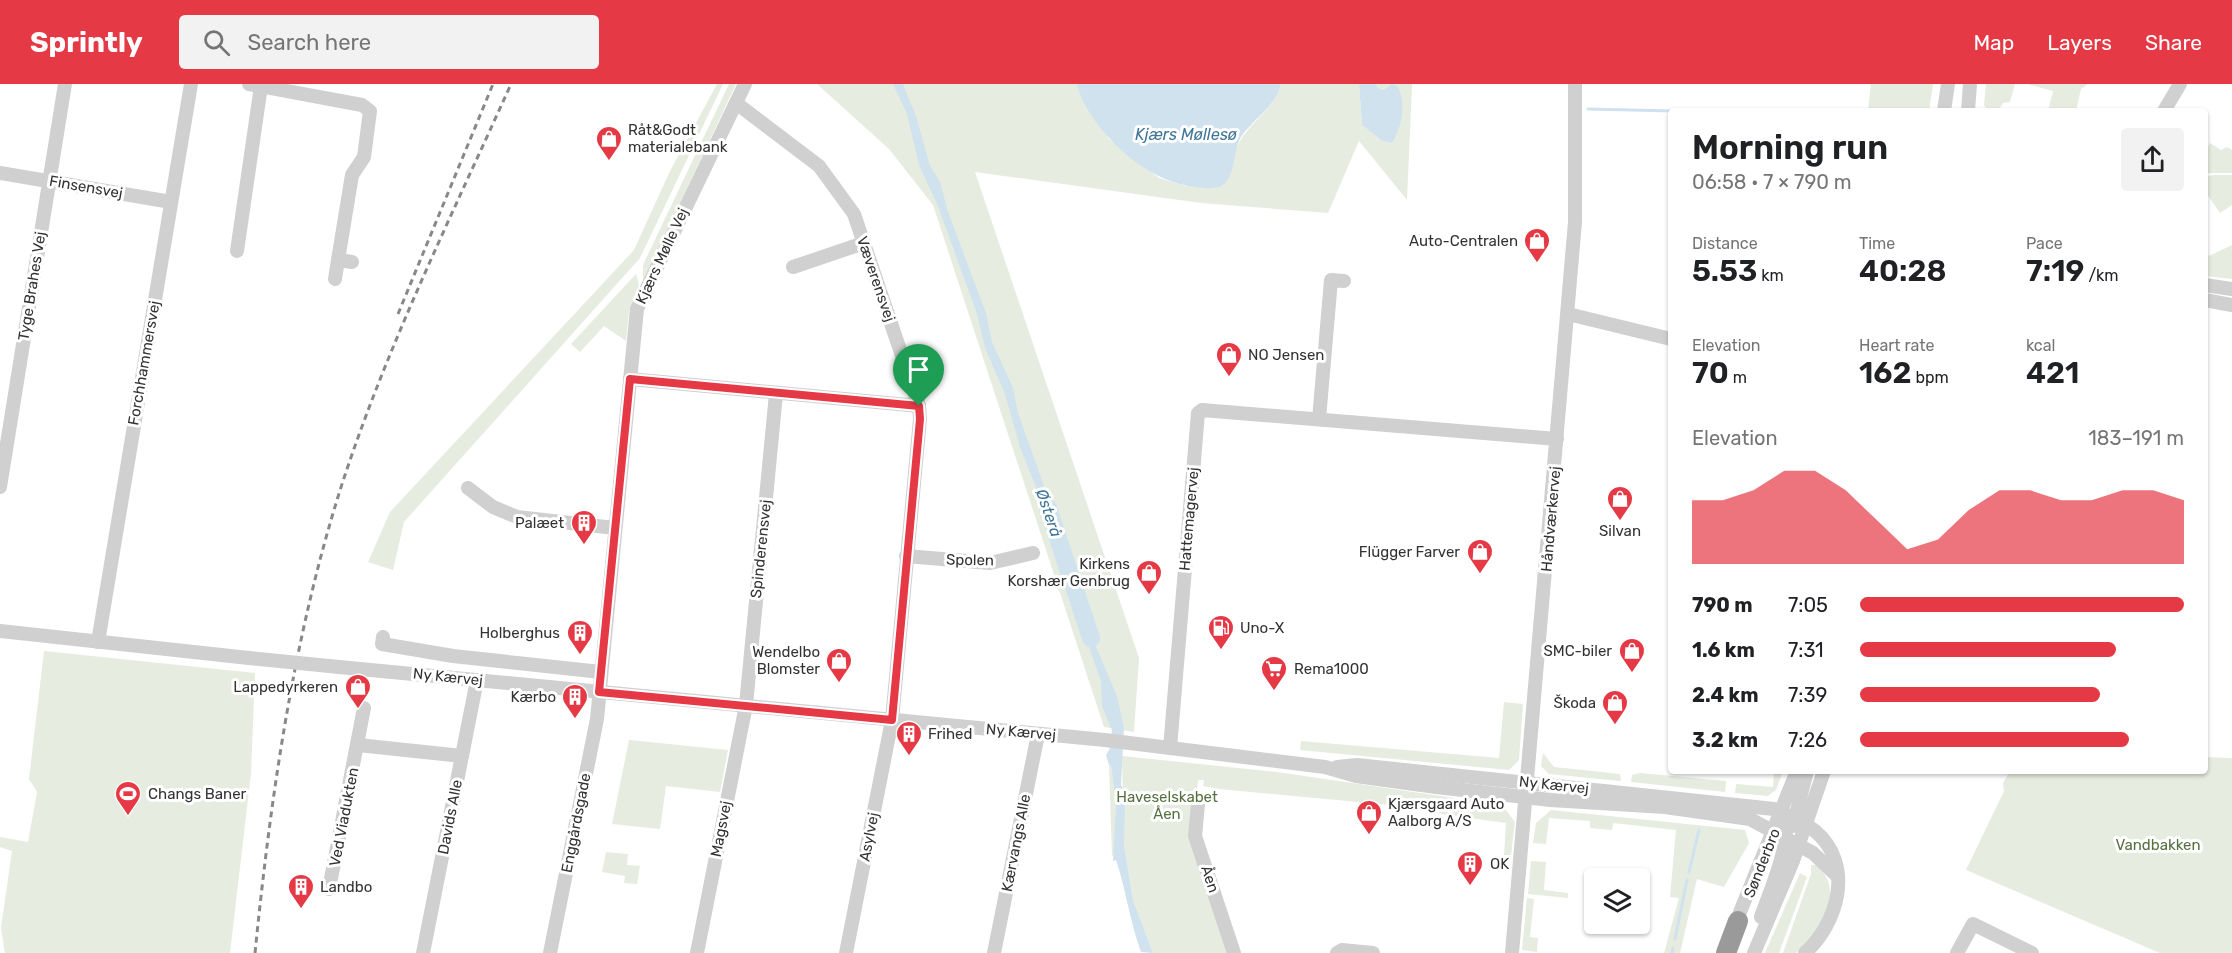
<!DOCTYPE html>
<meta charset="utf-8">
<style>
:root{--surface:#fff;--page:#f2f2f2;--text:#202124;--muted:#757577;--accent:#e63946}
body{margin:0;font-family:Rubik,sans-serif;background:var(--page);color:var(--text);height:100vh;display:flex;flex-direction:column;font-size:22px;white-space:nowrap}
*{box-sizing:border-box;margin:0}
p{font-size:20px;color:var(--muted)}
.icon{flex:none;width:33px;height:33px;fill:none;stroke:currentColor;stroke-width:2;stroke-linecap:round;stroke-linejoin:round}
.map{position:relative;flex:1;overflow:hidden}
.side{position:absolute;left:1668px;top:24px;width:540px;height:666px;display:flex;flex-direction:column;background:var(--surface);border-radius:6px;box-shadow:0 2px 4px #0004}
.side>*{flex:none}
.fabs{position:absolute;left:1584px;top:784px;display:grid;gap:12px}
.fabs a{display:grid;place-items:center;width:66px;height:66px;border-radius:6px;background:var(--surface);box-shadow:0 2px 4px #0004;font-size:30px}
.pin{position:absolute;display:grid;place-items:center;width:51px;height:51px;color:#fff;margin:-62px -26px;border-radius:50% 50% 50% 0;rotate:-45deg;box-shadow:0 0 6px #0007}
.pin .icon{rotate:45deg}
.round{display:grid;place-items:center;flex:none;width:63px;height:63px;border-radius:6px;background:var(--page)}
.headline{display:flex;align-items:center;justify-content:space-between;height:102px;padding:0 24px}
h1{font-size:33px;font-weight:600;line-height:45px}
.stats{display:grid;grid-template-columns:repeat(3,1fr);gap:9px;height:102px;padding:6px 24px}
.stats div{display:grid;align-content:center}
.stats b{font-size:30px;font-weight:600}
.stats small{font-size:16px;font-weight:400}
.stats p{font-size:16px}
.chart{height:168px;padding:12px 24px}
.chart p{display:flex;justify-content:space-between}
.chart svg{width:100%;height:108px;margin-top:6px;fill:var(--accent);opacity:.7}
ul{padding:0 24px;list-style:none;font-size:20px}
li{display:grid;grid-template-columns:96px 72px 1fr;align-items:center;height:45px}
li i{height:15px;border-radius:8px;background:var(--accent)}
header{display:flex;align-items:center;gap:36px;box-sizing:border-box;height:84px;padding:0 30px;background:var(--accent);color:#fff}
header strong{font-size:28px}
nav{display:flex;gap:33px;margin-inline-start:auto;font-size:21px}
.search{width:420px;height:54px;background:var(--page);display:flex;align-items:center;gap:15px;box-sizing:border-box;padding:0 21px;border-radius:6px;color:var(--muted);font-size:22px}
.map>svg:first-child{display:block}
</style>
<header>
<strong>Sprintly</strong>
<div class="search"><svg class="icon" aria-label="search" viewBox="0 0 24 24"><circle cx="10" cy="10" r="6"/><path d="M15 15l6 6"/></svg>Search here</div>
<nav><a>Map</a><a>Layers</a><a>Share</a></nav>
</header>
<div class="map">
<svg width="2232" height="869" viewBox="0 0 2232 869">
<rect width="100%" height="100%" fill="#fff"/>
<g fill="#e6ecdf">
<path d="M717,0H723L640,174L404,438L393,486L368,478L390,428L634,166L670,87Z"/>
<path d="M729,0H736L643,198V181Z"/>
<path d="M817,0H1076L1109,55L1159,94L1186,102L1233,78C1238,41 1273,32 1281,0H1359L1362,41L1382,57L1392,59V1L1384,6L1378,4L1376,0H1412L1407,116L1359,57L1328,129L1201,119L975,88L1139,574L1134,648L1104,643L933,121L889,65Z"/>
<path d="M1871,0H1933L1929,27H1868Z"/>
<path d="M1986,0H2015L2010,18L2003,19L1998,27L1986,24L1984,21Z"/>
<path d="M2027,0H2088L2081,5L2076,27H2048L2053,7Z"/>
<path d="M2210,59L2221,66L2227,63L2232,66V89H2205V69Z"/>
<path d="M2213,91H2232V121L2220,129L2205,107V93Z"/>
<path d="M2232,161V195L2205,192V166L2209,172Z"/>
<path d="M636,190L639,201L629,228L626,257L604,242L580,268L571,260Z"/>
<path d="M44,567L255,589L251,689L230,869H5L1,844L12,767L0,763V753L28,758L37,708L29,695Z"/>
<path d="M1504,618L1523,620L1519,676L1509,686L1300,666L1301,657L1499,674Z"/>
<path d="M629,656L728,666L720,708L666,702L660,745L612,740Z"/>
<path d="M1543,669L1554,683L1620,690L1621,697L1549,690L1541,682Z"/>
<path d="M1122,672L1277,688L1502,721L1515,738L1511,771H1504L1506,739L1442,730L1433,725L1219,705L1203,702L1204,696H1198L1194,736L1229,869H1153L1133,816L1124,760Z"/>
<path d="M2205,673L2232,674V869H2160L1966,786L2004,707L2003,699L2010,687H2205Z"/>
<path d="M1111,680L1116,721L1115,769L1112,772L1109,681Z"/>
<path d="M1774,687H1783L1776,706L1768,712L1735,709L1736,700L1773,703Z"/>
<path d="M1640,689L1726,697L1725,708L1631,698L1632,691Z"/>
<path d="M1551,726L1745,746L1749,759L1724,803L1697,795L1680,869H1664L1679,814L1670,813L1676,746L1613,739L1612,746L1590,744V737L1549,734L1546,760L1533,759L1536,739Z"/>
<path d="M606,768L628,770L627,781L640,782L637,800L624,799L625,792L602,788Z"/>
<path d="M1531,777L1546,778L1544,806L1568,809V814L1528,810Z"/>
<path d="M1811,781H1816C1848,807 1820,848 1796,869H1783L1811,790Z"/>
<path d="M1800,789L1807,793L1779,869H1765Z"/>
<path d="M1527,814L1534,815L1530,853L1538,854L1537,868L1522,866Z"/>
</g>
<g fill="#cfe2ee">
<path d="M893,0H903L916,32L930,82L940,98L948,128L986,229L992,258L1013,304L1018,329L1043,399L1057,454L1075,498L1083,532L1117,612L1124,644L1121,701L1125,708L1124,760L1133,816L1153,869L1141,868C1130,838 1126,806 1116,776L1113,777L1116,721L1111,681H1109L1106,671L1110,664L1112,646L1102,622L1101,597L1089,563L1078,543L1068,503L1053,467L1038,408L1020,363L1005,310L985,264L977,230L938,122L919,81L907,30Z"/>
<path d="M1076,0H1281C1276,22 1256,33 1243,50C1232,64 1237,90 1223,101C1216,106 1204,104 1196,103C1151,99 1107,60 1085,21C1081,15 1080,7 1076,0Z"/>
<path d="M1359,0H1376L1378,4L1384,6L1392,0L1397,2C1407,18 1402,43 1392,59L1382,57L1362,41Z"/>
</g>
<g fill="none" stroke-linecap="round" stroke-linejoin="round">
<g stroke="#cfe2ee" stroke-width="3">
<path d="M1588,25L1673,27"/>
<path d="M1689,788L1699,746"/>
<path d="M1675,855L1687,796"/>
<path d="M1672,869L1673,864"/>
</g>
<path stroke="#cfe2ee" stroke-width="18" d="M1048,424L1091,554"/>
<g stroke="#d0d0d0" stroke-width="14">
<path d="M249,0L362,21L370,27L364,73L352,91L338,176"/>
<path d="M736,19L819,82L854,130L919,322L920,335L892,636L846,869"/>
<path d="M1944,27L1948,0"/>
<path d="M1968,27L1970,0"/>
<path d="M2164,27L2180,0"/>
<path d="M0,89L171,118"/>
<path d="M237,167L261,2"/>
<path d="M793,183L864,159"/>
<path d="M335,195L338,176L352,178"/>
<path d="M2205,201L2232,205"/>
<path d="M2205,216L2232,221"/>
<path d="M1568,230L1671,255"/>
<path d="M630,295L919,322"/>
<path d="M1319,335L1331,196L1344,197"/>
<path d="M0,403L65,0"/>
<path d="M468,404L493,423L517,433L615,444"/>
<path d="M906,472L990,479L1033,469"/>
<path d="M0,547L249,574"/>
<path d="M383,553L382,560L453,572L601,588"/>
<path d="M98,558L191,0"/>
<path d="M339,583L1105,656L1325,683L1356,692L1436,703L1550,716L1665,723L1750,735L1813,769L1837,792"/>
<path d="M358,661L462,672"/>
<path d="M1170,664L1198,329L1202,326L1557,355"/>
<path d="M1337,683L1357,681L1774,725C1787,732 1803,737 1815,747C1855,781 1838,839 1805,869"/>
<path d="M1198,720L1195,752L1234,869"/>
<path d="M1793,742L1807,687"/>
<path d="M329,805L364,624"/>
<path d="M1761,833C1770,806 1795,754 1782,729"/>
<path d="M1734,843L1797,687"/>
<path d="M423,869L477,596"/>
<path d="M550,869L597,635L637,225L745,0"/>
<path d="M697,869L746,621L776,310"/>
<path d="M994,869L1038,650"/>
<path d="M1337,869L1342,866L1373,869"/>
<path d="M1512,869L1575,138V0"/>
<path d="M1754,869L1793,777L1824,687"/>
<path d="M1957,869L1973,840L2032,869"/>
</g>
<path stroke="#9a9a9a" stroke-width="20" d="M1726,869L1738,837"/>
<g stroke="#888" stroke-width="3" stroke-dasharray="6 4.5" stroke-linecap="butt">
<path d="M398,230L493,0"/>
<path d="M255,869C271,710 294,549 343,397C388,260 452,131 511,0"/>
</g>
<path stroke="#d0d0d0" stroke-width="14" d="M249,574L339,583"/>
</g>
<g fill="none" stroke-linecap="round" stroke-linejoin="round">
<defs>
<path id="route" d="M630,295L919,322L920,335L892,636L599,608Z"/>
</defs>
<use href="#route" stroke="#fff" stroke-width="12"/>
<use href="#route" stroke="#e63946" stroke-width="8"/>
</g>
<defs>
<symbol id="shop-pin" viewBox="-11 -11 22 30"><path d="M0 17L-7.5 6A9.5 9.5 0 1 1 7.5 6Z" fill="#e63946" stroke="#fff"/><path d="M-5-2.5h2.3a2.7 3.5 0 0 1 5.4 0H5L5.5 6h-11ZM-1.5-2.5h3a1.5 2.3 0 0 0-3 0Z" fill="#fff"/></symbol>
<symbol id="building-pin" viewBox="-11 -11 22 30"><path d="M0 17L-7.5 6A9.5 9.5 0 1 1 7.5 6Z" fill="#e63946" stroke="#fff"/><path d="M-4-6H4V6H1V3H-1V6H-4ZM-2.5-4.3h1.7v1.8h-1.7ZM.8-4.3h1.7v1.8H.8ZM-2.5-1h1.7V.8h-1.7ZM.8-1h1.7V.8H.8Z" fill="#fff"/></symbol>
<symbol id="fuel-pin" viewBox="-11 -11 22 30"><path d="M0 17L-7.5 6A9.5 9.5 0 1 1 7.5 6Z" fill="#e63946" stroke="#fff"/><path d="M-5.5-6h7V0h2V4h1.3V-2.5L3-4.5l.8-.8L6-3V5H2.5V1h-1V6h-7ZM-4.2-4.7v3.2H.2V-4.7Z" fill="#fff"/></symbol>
<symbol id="supermarket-pin" viewBox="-11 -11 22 30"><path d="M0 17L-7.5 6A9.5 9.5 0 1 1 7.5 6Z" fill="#e63946" stroke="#fff"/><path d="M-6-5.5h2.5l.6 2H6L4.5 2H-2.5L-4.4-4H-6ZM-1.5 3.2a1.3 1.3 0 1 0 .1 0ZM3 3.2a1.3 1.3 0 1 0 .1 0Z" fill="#fff"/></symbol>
<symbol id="stadium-pin" viewBox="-11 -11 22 30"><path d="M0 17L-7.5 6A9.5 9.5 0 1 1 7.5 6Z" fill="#e63946" stroke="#fff"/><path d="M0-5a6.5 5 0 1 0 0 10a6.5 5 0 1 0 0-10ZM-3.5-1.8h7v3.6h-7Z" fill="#fff"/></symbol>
</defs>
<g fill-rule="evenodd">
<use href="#shop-pin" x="594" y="40" width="30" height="40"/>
<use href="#shop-pin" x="1522" y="142" width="30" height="40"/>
<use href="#shop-pin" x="1214" y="256" width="30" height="40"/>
<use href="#shop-pin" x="1605" y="400" width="30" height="40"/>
<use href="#building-pin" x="569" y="424" width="30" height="40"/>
<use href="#shop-pin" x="1465" y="453" width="30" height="40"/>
<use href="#shop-pin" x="1134" y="474" width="30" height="40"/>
<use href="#fuel-pin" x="1206" y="529" width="30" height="40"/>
<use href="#building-pin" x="565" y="534" width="30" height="40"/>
<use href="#shop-pin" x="1617" y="552" width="30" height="40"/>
<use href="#shop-pin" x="824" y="562" width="30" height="40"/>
<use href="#supermarket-pin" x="1259" y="570" width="30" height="40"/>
<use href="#shop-pin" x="343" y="588" width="30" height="40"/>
<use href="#building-pin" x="560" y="598" width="30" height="40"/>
<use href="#shop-pin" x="1600" y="604" width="30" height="40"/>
<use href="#building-pin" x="894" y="635" width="30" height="40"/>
<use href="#stadium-pin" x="113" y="695" width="30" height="40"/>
<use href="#shop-pin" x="1354" y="714" width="30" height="40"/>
<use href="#building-pin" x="1455" y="765" width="30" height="40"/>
<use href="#building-pin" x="286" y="788" width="30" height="40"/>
</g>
<g text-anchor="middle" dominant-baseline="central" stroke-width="6" stroke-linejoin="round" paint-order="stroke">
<g font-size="15" fill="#333" stroke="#fff" text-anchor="end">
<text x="628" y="46" text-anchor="start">Råt&amp;Godt<tspan x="628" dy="17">materialebank</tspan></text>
<text x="1518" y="157">Auto-Centralen</text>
<text x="1248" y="271" text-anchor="start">NO Jensen</text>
<text x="564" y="439">Palæet</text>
<text x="1620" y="447" text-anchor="middle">Silvan</text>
<text x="1460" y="468">Flügger Farver</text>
<text x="1130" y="480">Kirkens<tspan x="1130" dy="17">Korshær Genbrug</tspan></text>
<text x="1240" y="544" text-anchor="start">Uno-X</text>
<text x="560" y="549">Holberghus</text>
<text x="1612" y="567">SMC-biler</text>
<text x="820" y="568">Wendelbo<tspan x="820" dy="17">Blomster</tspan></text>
<text x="1294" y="585" text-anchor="start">Rema1000</text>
<text x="338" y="603">Lappedyrkeren</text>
<text x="556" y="613">Kærbo</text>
<text x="1596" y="619">Škoda</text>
<text x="928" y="650" text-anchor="start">Frihed</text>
<text x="148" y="710" text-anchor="start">Changs Baner</text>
<text x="1388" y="720" text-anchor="start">Kjærsgaard Auto<tspan x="1388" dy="17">Aalborg A/S</tspan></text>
<text x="1490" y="780" text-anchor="start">OK</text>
<text x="320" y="803" text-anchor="start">Landbo</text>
</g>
<g font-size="15" fill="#333" stroke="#fff">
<text transform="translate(86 103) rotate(10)">Finsensvej</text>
<text transform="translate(662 172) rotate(-65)">Kjærs Mølle Vej</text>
<text transform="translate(876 195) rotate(71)">Væverensvej</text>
<text transform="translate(32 202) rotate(-81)">Tyge Brahes Vej</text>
<text transform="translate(144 279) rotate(-80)">Forchhammersvej</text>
<text transform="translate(1189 435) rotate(-85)">Hattemagervej</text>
<text transform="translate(1551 435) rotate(-85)">Håndværkervej</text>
<text transform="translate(761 465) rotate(-84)">Spinderensvej</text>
<text transform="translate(970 476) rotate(1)">Spolen</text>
<text transform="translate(448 593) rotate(6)">Ny Kærvej</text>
<text transform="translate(1021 648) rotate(5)">Ny Kærvej</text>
<text transform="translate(1554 701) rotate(6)">Ny Kærvej</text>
<text transform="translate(344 733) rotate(-79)">Ved Viadukten</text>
<text transform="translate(450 733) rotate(-79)">Davids Alle</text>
<text transform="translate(576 739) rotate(-79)">Enggårdsgade</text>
<text transform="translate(721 745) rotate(-79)">Magsvej</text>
<text transform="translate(869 753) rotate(-79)">Asylvej</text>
<text transform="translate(1016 759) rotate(-79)">Kærvangs Alle</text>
<text transform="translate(1762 779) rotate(-68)">Sønderbro</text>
<text transform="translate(1210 795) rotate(72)">Åen</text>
</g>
<g font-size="15" fill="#56703f" stroke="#fff">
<text x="1167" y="713">Haveselskabet<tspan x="1167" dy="17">Åen</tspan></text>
<text x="2158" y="761">Vandbakken</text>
</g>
<g font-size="16" font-style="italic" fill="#3f7597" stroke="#fff">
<text x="1186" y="50">Kjærs Møllesø</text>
<text transform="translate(1049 429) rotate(71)">Østerå</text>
</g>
</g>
</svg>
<div class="fabs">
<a><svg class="icon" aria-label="layers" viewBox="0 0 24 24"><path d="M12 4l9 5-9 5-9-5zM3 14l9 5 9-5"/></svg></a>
</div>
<div class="pin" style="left:919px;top:322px;background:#1e9e55"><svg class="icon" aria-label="arrive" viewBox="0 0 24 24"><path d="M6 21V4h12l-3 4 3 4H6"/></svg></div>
<section class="side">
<div class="headline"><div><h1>Morning run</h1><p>06:58 · 7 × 790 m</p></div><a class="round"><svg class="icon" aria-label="share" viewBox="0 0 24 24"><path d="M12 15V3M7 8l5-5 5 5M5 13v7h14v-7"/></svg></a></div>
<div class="stats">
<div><p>Distance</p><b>5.53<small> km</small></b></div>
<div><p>Time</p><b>40:28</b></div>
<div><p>Pace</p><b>7:19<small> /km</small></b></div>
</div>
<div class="stats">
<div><p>Elevation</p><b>70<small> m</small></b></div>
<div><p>Heart rate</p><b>162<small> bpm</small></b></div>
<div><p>kcal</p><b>421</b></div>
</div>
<div class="chart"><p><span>Elevation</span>183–191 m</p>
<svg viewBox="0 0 160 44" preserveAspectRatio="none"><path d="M0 44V18L10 18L20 14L30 6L40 6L50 14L60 26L70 38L80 34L90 22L100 14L110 14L120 18L130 18L140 14L150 14L160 18V44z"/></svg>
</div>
<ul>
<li><b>790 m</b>7:05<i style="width:100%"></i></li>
<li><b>1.6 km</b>7:31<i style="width:79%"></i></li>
<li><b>2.4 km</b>7:39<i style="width:74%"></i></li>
<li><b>3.2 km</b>7:26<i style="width:83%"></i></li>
</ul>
</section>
</div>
